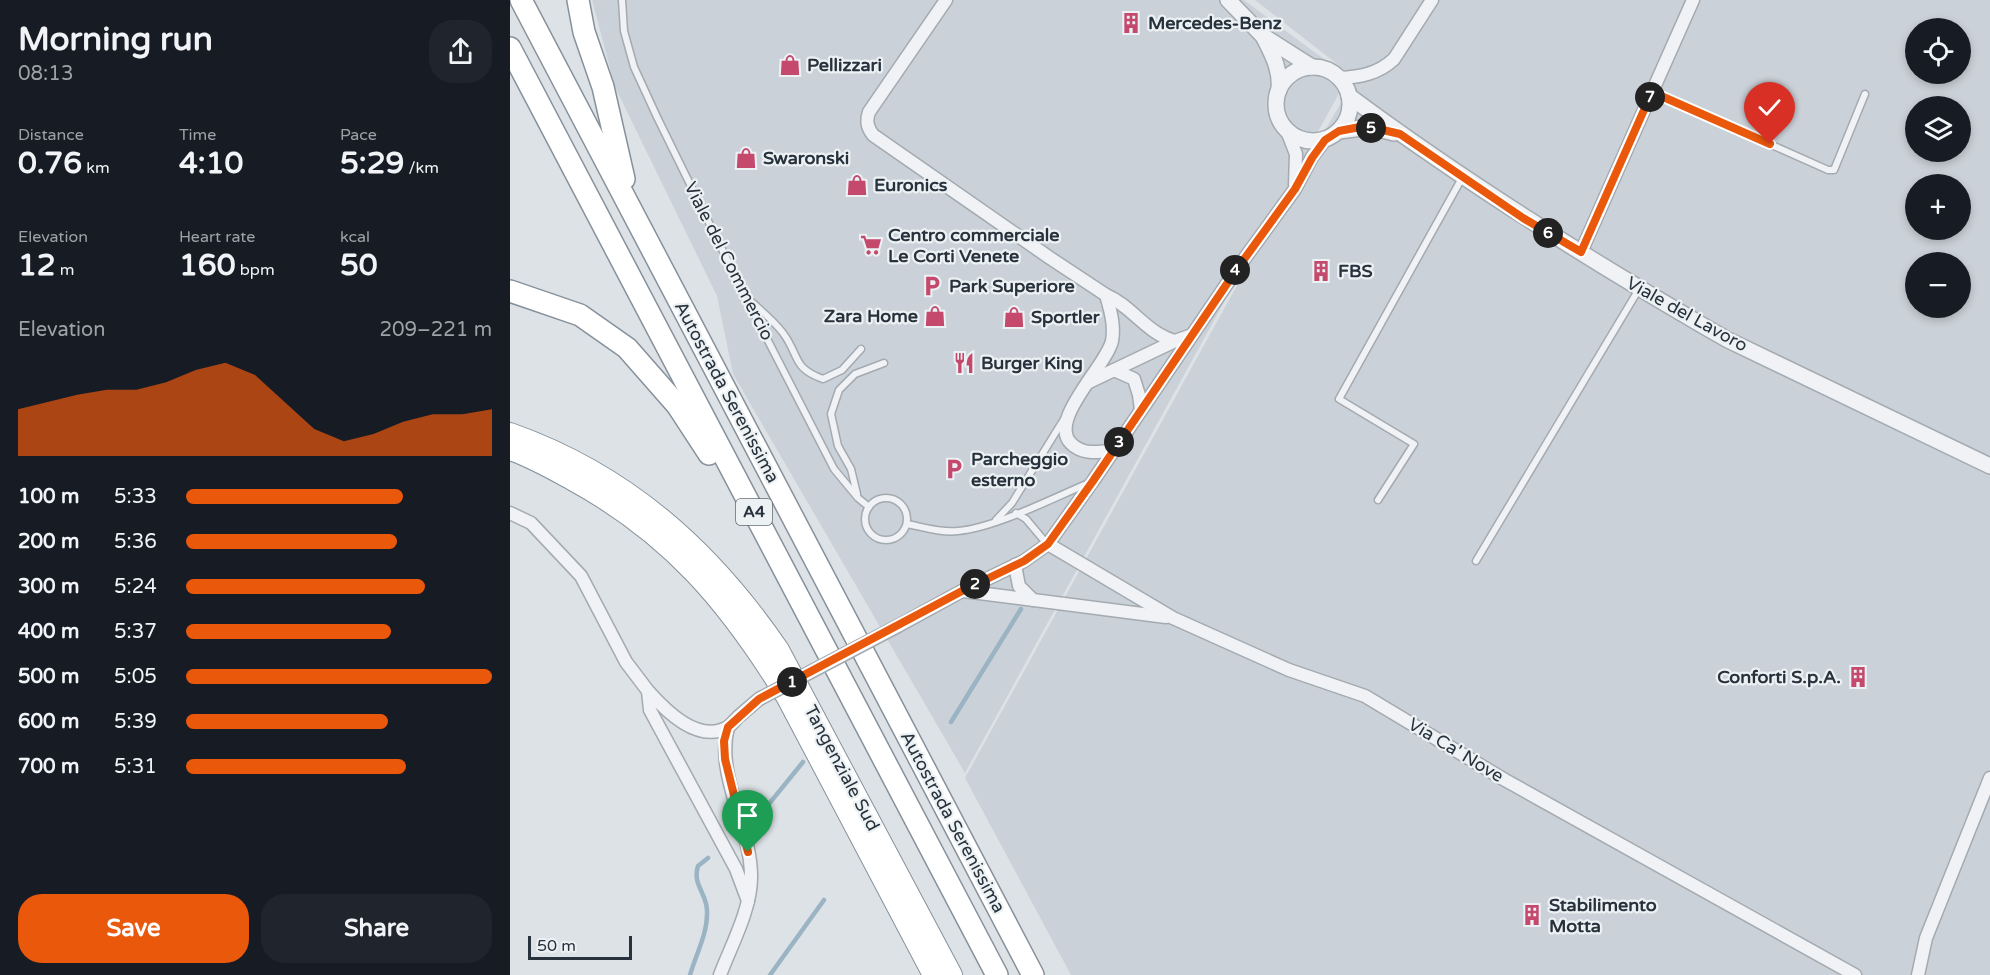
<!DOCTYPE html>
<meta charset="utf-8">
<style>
:root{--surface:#171b24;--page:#20242c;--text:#f1f3f6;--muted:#9ea1a6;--accent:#ea580c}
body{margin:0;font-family:"Varela Round",sans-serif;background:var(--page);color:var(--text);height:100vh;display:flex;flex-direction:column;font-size:22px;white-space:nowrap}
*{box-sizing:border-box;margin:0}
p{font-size:20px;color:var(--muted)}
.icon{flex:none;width:33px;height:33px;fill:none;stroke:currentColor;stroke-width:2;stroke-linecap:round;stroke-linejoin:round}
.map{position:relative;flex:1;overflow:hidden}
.sheet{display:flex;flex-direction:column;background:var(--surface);width:510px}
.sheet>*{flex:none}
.controls{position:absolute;left:1395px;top:18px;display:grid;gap:12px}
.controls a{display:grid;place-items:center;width:66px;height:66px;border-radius:50%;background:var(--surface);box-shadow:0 3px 9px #0003;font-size:30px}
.scale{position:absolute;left:18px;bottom:15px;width:104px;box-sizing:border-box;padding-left:6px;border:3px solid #28323c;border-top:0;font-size:16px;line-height:21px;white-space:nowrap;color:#28323c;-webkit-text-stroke:4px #ecf1f4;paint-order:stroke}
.pin{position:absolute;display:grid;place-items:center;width:51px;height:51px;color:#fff;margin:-62px -26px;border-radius:50% 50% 50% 0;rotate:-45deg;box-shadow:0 0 6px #0007}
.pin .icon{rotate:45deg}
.km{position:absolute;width:30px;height:30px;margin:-15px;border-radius:50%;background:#222;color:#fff;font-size:16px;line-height:30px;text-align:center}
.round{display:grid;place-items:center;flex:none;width:63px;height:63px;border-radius:24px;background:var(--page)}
.overview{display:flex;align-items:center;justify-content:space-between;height:102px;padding:0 18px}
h1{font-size:33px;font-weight:700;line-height:45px}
.figures{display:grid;grid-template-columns:repeat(3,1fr);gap:9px;height:102px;padding:6px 18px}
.figures div{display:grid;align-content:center}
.figures b{font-size:30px;font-weight:700}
.figures small{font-size:16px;font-weight:400}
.figures p{font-size:16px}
.chart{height:168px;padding:12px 18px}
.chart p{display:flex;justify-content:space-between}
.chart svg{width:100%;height:108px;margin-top:6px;fill:var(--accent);opacity:.7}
.primary-button{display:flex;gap:12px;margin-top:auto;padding:12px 18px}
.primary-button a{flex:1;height:69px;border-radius:24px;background:var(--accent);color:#fff;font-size:24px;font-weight:700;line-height:69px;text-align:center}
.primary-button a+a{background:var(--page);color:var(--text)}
ul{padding:0 18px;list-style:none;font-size:20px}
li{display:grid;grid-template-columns:96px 72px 1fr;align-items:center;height:45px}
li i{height:15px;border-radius:8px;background:var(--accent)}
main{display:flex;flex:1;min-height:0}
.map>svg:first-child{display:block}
</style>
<main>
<section class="sheet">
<div class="overview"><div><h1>Morning run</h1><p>08:13</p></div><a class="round"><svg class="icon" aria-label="share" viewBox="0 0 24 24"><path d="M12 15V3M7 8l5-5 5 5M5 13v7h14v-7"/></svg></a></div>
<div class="figures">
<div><p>Distance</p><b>0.76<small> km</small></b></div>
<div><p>Time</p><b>4:10</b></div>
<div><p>Pace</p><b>5:29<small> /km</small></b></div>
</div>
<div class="figures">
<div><p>Elevation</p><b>12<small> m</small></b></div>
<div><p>Heart rate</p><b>160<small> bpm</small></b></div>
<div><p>kcal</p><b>50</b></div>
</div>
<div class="chart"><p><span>Elevation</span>209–221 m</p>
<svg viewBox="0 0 160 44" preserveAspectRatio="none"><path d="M0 44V25L10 22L20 19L30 17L40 17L50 14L60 9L70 6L80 11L90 22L100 33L110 38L120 35L130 30L140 27L150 27L160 25V44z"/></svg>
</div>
<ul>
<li><b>100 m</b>5:33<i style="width:71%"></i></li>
<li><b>200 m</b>5:36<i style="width:69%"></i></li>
<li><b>300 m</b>5:24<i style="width:78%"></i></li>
<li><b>400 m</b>5:37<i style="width:67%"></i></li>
<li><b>500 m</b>5:05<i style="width:100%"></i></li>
<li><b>600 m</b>5:39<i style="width:66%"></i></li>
<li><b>700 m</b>5:31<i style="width:72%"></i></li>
</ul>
<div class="primary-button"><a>Save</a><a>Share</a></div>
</section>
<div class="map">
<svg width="1480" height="975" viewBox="0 0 1480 975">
<rect width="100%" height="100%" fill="#dde2e6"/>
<g fill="#cbd1d8" fill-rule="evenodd">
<path d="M82,0H734L838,77L455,773L223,374L207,296L105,87Z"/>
<path d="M745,0H1480V975H561L455,778L730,280L845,78ZM1406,28H1450V74H1406ZM1406,106H1450V152H1406ZM1406,184H1450V230H1406ZM1406,262H1450V308H1406Z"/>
</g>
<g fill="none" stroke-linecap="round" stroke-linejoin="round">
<g stroke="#9ab4c4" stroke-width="4.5">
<path d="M441,722L511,609"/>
<path d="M241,826L293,762"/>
<path d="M180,975C186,954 198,933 197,911C197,893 182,885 188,866L198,858"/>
<path d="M260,975L314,900"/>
</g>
<defs>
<g id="service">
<path d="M112,0L114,31L124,67L147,117L235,296L324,469L348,498L359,507"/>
<path d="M1143,92L1318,170H1324L1355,94"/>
<path d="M238,299C251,310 263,320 273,333C290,356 282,368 313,379L332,370L351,349"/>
<path d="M347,494L341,469L328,446L321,414L329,390L345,374L374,363"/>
<circle cx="376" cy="519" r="21"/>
<path d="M868,500L904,444L829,399L952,178"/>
<path d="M506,513L516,519L537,544"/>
<path d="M486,520L502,503L554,419"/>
<path d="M397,524C413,527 431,533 448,531C485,528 543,498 579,483"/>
<path d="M966,561L1129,289"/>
</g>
<g id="minor">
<path d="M436,0L359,112C356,121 357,127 363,135L540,258L596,295C622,306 637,334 665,341L682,335"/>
<path d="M829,78C850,77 868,74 884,59L922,0"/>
<path d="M777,131L786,154L785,185"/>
<path d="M1071,252L1183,0"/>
<path d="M596,295C600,309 605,325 602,341C596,367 533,424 564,446C576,455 590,452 604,450"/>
<path d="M604,370L624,379L629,395L631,410"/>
<path d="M579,382L665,341"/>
<path d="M0,513L21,523L71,576L116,662L138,691L140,710L226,869L238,901"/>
<path d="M538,544L663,618L779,670L855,696L995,780L1345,975"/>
<path d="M505,565L509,586L523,600"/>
<path d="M453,591L656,617"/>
<path d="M388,626L452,591L514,561L538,544L583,481L727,269L785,189L802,157L815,140"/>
<path d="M138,691C156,711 188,744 218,727C221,725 225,720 228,717C235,711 242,705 249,699"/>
<path d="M210,975C221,946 241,909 241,878C242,828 205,777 218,727"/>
<path d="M1408,975L1416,938L1480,778"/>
</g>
<g id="tertiary">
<path d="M718,0L753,36L802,67"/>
<path d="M753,36C762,54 771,69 769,90"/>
<circle cx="803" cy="104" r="37"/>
<path d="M839,96C955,182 1073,256 1197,328L1218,340L1480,466"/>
<path d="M829,131L860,127L884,133"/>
</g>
<g id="trunk">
<path d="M0,433C116,474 200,549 269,650L442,975"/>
<path d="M0,450C21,457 42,469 62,480C161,534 219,603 277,698L423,975"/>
</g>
<g id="motorway">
<path d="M11,0L523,975"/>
<path d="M68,0L74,32L93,87L114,179"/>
<path d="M0,48L487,975"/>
<path d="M0,291L70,315L117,348L167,405L199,454"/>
</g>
</defs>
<use href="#service" stroke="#a3aab0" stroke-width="9"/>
<use href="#minor" stroke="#a3aab0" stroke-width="15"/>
<use href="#tertiary" stroke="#a3aab0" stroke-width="18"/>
<use href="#trunk" stroke="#86919c" stroke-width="22"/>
<use href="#motorway" stroke="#86919c" stroke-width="24"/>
<use href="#service" stroke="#f0f2f5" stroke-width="6"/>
<use href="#minor" stroke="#f0f2f5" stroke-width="12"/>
<use href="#tertiary" stroke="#f0f2f5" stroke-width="15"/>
<use href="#trunk" stroke="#fff" stroke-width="20"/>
<use href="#motorway" stroke="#fff" stroke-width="21"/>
<defs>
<path id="minor-bridge" d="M249,699L388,626"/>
</defs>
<use href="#minor-bridge" stroke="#a3aab0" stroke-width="15" stroke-linecap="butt"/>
<use href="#minor-bridge" stroke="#f0f2f5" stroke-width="12"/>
</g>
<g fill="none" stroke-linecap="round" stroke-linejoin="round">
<defs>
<path id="route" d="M238,852L215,759L214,741L218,727L249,699L452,591L514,561L538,544L583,481L727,269L785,189L802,158L815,140L829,131L850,127H860L890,134L1013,218L1071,252L1142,92L1260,144"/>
</defs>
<use href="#route" stroke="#fff" stroke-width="12"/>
<use href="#route" stroke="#ea580c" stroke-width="8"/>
</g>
<defs>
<symbol id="building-bare" viewBox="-9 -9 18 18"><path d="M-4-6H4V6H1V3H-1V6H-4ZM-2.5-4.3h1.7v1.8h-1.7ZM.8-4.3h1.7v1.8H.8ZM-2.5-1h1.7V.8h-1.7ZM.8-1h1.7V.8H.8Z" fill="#c4496d" stroke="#ecf1f4" stroke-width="2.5" paint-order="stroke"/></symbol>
<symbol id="shop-bare" viewBox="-9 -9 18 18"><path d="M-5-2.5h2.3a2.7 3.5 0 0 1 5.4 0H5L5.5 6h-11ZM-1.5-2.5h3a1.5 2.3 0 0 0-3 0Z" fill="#c4496d" stroke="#ecf1f4" stroke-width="2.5" paint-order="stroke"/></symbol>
<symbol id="supermarket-bare" viewBox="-9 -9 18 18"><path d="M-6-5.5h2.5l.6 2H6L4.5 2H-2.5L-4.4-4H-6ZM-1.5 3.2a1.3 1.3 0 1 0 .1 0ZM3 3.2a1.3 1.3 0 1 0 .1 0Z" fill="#c4496d" stroke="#ecf1f4" stroke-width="2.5" paint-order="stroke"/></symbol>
<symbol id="parking-bare" viewBox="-9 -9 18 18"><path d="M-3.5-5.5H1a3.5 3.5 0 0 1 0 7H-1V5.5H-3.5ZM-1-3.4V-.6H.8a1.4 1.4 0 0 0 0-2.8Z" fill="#c4496d" stroke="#ecf1f4" stroke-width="2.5" paint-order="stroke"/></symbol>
<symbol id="restaurant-bare" viewBox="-9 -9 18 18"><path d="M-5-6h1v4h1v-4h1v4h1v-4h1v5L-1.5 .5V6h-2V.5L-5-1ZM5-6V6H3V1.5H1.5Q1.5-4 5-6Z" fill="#c4496d" stroke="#ecf1f4" stroke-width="2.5" paint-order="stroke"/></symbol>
</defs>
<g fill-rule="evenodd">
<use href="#building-bare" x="606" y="8" width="30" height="30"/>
<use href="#shop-bare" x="265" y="50" width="30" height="30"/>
<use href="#shop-bare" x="221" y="143" width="30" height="30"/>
<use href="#shop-bare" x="332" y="170" width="30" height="30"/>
<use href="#supermarket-bare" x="346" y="230" width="30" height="30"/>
<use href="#building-bare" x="796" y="256" width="30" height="30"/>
<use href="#parking-bare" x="407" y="271" width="30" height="30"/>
<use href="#shop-bare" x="410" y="301" width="30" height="30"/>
<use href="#shop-bare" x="489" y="302" width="30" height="30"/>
<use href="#restaurant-bare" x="439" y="348" width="30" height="30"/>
<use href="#parking-bare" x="429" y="454" width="30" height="30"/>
<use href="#building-bare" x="1333" y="662" width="30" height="30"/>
<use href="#building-bare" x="1007" y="900" width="30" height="30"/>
</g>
<g text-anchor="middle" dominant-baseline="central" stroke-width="4.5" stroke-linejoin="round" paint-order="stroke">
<rect fill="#ecf1f4" stroke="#636b73" stroke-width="1.5" x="226" y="499" width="36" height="26" rx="4.5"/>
<g font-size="16" font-weight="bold" fill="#28323c">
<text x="244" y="512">A4</text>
</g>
<g font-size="18" font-weight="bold" fill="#28323c" stroke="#ecf1f4" text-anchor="start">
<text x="638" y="23">Mercedes-Benz</text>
<text x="297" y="65">Pellizzari</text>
<text x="253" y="158">Swaronski</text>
<text x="364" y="185">Euronics</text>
<text x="378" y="235">Centro commerciale<tspan x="378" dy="21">Le Corti Venete</tspan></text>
<text x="828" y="271">FBS</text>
<text x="439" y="286">Park Superiore</text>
<text x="408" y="316" text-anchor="end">Zara Home</text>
<text x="521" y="317">Sportler</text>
<text x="471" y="363">Burger King</text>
<text x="461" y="459">Parcheggio<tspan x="461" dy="21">esterno</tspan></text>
<text x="1331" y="677" text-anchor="end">Conforti S.p.A.</text>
<text x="1039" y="905">Stabilimento<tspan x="1039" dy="21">Motta</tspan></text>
</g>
<g font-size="18" fill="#28323c" stroke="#ecf1f4">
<text transform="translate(219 261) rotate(63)">Viale del Commercio</text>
<text transform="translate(1177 314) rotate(29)">Viale del Lavoro</text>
<text transform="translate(217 392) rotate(62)">Autostrada Serenissima</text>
<text transform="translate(946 750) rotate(31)">Via Ca' Nove</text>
<text transform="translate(332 768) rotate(62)">Tangenziale Sud</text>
<text transform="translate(443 822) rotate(62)">Autostrada Serenissima</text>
</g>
</g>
</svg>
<div class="controls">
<a><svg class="icon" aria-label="locate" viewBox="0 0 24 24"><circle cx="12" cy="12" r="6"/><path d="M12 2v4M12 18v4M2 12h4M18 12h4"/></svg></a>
<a><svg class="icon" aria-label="layers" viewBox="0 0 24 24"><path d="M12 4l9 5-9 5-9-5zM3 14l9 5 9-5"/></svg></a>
<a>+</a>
<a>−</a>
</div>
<div class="scale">50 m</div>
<div class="pin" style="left:238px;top:852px;background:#1e9e55"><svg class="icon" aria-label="arrive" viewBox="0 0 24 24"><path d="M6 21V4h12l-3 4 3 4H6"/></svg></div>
<div class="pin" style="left:1260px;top:144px;background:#d93025"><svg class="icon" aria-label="check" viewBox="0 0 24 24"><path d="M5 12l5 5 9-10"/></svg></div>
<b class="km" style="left:282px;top:682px">1</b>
<b class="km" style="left:465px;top:584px">2</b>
<b class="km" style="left:609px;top:442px">3</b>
<b class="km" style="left:725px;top:270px">4</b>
<b class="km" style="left:861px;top:128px">5</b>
<b class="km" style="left:1038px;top:233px">6</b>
<b class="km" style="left:1140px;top:97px">7</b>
</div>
</main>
